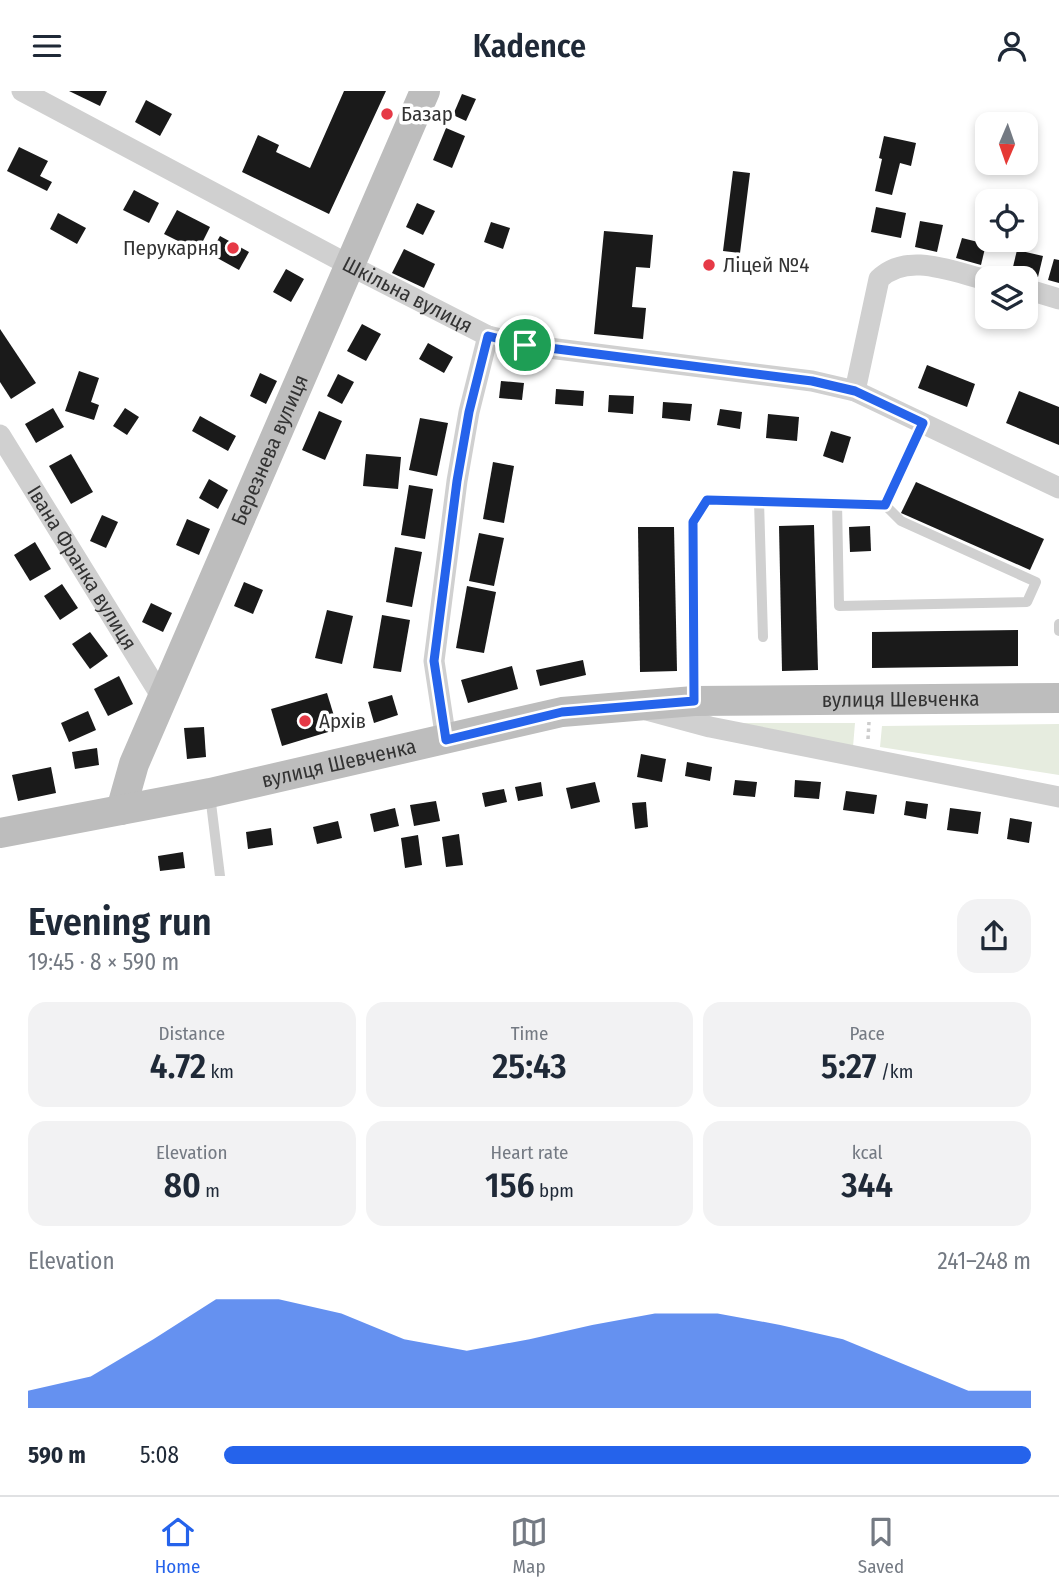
<!DOCTYPE html>
<meta charset="utf-8">
<style>
:root{--surface:#fff;--page:#f2f2f3;--text:#1f2937;--muted:#747a83;--line:#e0e1e3;--accent:#2563eb}
body{margin:0;font-family:"Fira Sans Condensed",sans-serif;background:var(--page);color:var(--text);height:100vh;display:flex;flex-direction:column;font-size:26px;white-space:nowrap}
*{box-sizing:border-box;margin:0}
p{font-size:23px;color:var(--muted)}
.icon{flex:none;width:38px;height:38px;fill:none;stroke:currentColor;stroke-width:2;stroke-linecap:round;stroke-linejoin:round}
.map{position:relative;height:785px;overflow:hidden}
.details{display:flex;flex-direction:column;background:var(--surface);flex:1}
.details>*{flex:none}
.needle{width:46px;rotate:182deg}
.tools{position:absolute;left:975px;top:21px;display:grid;gap:14px}
.tools a{display:grid;place-items:center;width:63px;height:63px;border-radius:14px;background:var(--surface);box-shadow:0 4px 10px #0003;font-size:35px}
.pin{position:absolute;display:grid;place-items:center;width:60px;height:60px;color:#fff;margin:-30px;border:4px solid #fff;border-radius:50%;box-shadow:0 2px 7px #0007}
.round{display:grid;place-items:center;flex:none;width:74px;height:74px;border-radius:21px;background:var(--page)}
.head{display:flex;align-items:center;justify-content:space-between;height:119px;padding:0 28px}
h1{font-size:38px;font-weight:600;line-height:52px}
.figures{display:grid;grid-template-columns:repeat(3,1fr);gap:10px;height:119px;padding:7px 28px}
.figures div{display:grid;align-content:center;border-radius:18px;background:var(--page);text-align:center}
.figures b{font-size:35px;font-weight:600}
.figures small{font-size:19px;font-weight:400}
.figures p{font-size:19px}
.chart{height:196px;padding:14px 28px}
.chart p{display:flex;justify-content:space-between}
.chart svg{width:100%;height:126px;margin-top:7px;fill:var(--accent);opacity:.7}
ul{padding:0 28px;list-style:none;font-size:23px}
li{display:grid;grid-template-columns:112px 84px 1fr;align-items:center;height:52px}
li i{height:18px;border-radius:9px;background:var(--accent)}
header{display:flex;justify-content:space-between;align-items:center;height:91px;padding:0 28px;background:var(--surface);font-size:32px;font-weight:600}
.menu{display:flex;justify-content:space-around;align-items:center;height:98px;border-top:2px solid var(--line);background:var(--surface);font-size:19px;color:var(--muted)}
.menu a{display:grid;justify-items:center;gap:4px}
.menu .on{color:var(--accent)}
.map>svg:first-child{display:block}
</style>
<header><svg class="icon" aria-label="menu" viewBox="0 0 24 24"><path d="M4 6h16M4 12h16M4 18h16"/></svg>Kadence<svg class="icon" aria-label="person" viewBox="0 0 24 24"><circle cx="12" cy="8" r="4"/><path d="M4 21q1-7 8-7t8 7"/></svg></header>
<div class="map">
<svg width="1059" height="785" viewBox="0 0 1059 785">
<rect width="100%" height="100%" fill="#fff"/>
<g fill="#e6ecdf">
<path d="M718,632H855L853,656Z"/>
<path d="M1059,633V684L880,656L882,635Z"/>
</g>
<g fill="#1a1a1a">
<path d="M69,0H107L100,15Z"/>
<path d="M344,0H386L329,123L242,81L258,44L279,54L276,61L310,77Z"/>
<path d="M462,3L476,8L466,30L453,24Z"/>
<path d="M146,9L172,23L160,45L135,31Z"/>
<path d="M446,37L465,45L452,77L433,69Z"/>
<path d="M884,45L916,52L911,75L900,72L892,104L875,100L882,68L879,67Z"/>
<path d="M19,56L48,70L40,85L52,91L47,100L7,80Z"/>
<path d="M733,80L750,82L740,162L723,160Z"/>
<path d="M134,99L159,112L149,132L123,119Z"/>
<path d="M417,112L435,120L423,144L406,136Z"/>
<path d="M876,116L906,122L901,147L871,141Z"/>
<path d="M177,119L210,136L198,160L164,143Z"/>
<path d="M58,122L86,137L77,153L50,138Z"/>
<path d="M920,130L943,134L937,161L915,156Z"/>
<path d="M491,131L510,137L503,158L484,151Z"/>
<path d="M604,140L653,144L650,177L636,176L632,216L646,217L643,248L594,243Z"/>
<path d="M220,145L249,161L239,179L210,163Z"/>
<path d="M962,147L986,153L981,174L956,167Z"/>
<path d="M404,158L435,173L424,197L392,182Z"/>
<path d="M1017,159L1043,165L1038,186L1012,180Z"/>
<path d="M1054,168L1059,169V192L1048,189Z"/>
<path d="M286,178L304,188L291,211L273,201Z"/>
<path d="M362,233L381,243L366,270L347,260Z"/>
<path d="M0,238L36,292L11,308L0,291Z"/>
<path d="M428,252L453,266L444,282L419,268Z"/>
<path d="M927,274L975,293L967,316L918,297Z"/>
<path d="M79,280L99,287L91,311L99,314L94,329L65,320Z"/>
<path d="M260,282L277,290L266,313L250,305Z"/>
<path d="M338,283L354,291L342,313L327,305Z"/>
<path d="M501,290L524,292L522,309L499,307Z"/>
<path d="M556,298L584,300L583,315L555,313Z"/>
<path d="M1019,300L1059,316V354L1006,332Z"/>
<path d="M609,304L634,305L633,323L608,321Z"/>
<path d="M663,311L692,313L690,330L662,327Z"/>
<path d="M53,317L64,336L36,352L25,333Z"/>
<path d="M125,317L139,326L127,344L113,335Z"/>
<path d="M720,318L742,321L740,338L717,334Z"/>
<path d="M319,320L342,330L325,369L302,359Z"/>
<path d="M768,323L799,326L797,350L766,347Z"/>
<path d="M200,325L236,345L228,360L192,340Z"/>
<path d="M420,327L448,332L437,385L409,379Z"/>
<path d="M831,340L851,346L843,372L823,365Z"/>
<path d="M71,363L93,401L71,413L49,375Z"/>
<path d="M366,363L401,366L398,398L363,395Z"/>
<path d="M493,371L514,375L504,432L483,428Z"/>
<path d="M209,388L228,399L218,418L199,407Z"/>
<path d="M916,391L1044,448L1030,479L901,422Z"/>
<path d="M409,394L433,398L425,448L401,444Z"/>
<path d="M102,424L118,431L106,457L90,450Z"/>
<path d="M187,428L210,438L199,464L176,454Z"/>
<path d="M814,434L818,579L782,580L779,435Z"/>
<path d="M870,435L871,460L850,461L849,436Z"/>
<path d="M638,436H674L677,580L640,581Z"/>
<path d="M479,442L504,447L494,495L469,490Z"/>
<path d="M35,451L51,478L30,490L14,464Z"/>
<path d="M395,456L422,461L412,516L386,511Z"/>
<path d="M244,491L263,499L253,523L234,515Z"/>
<path d="M62,493L78,517L60,529L44,505Z"/>
<path d="M467,495L496,501L484,562L456,557Z"/>
<path d="M151,512L172,522L163,541L142,531Z"/>
<path d="M327,519L353,525L342,573L315,567Z"/>
<path d="M382,524L410,529L401,581L373,577Z"/>
<path d="M1018,539V575L872,577V541Z"/>
<path d="M90,541L108,565L90,578L72,553Z"/>
<path d="M583,569L586,584L540,595L536,579Z"/>
<path d="M512,575L518,598L468,612L461,589Z"/>
<path d="M119,585L133,613L108,625L94,598Z"/>
<path d="M327,602L338,638L282,655L271,618Z"/>
<path d="M392,604L398,624L374,632L368,611Z"/>
<path d="M88,620L96,639L69,651L61,632Z"/>
<path d="M204,636L206,666L187,668L184,637Z"/>
<path d="M97,657L99,674L75,678L72,661Z"/>
<path d="M641,663L666,668L662,691L637,686Z"/>
<path d="M687,671L712,676L710,690L685,685Z"/>
<path d="M51,676L56,702L18,710L12,684Z"/>
<path d="M735,689L757,691L755,706L733,704Z"/>
<path d="M795,689L821,691L819,708L794,706Z"/>
<path d="M541,691L543,705L518,710L515,696Z"/>
<path d="M595,691L600,711L571,718L566,697Z"/>
<path d="M504,698L507,711L485,716L482,702Z"/>
<path d="M846,700L877,704L874,723L843,719Z"/>
<path d="M436,710L440,730L414,735L410,714Z"/>
<path d="M906,710L928,713L926,728L904,724Z"/>
<path d="M646,711L648,736L635,738L632,712Z"/>
<path d="M395,717L399,735L374,741L370,723Z"/>
<path d="M950,717L981,721L978,743L947,739Z"/>
<path d="M1010,727L1032,731L1029,752L1007,748Z"/>
<path d="M338,730L342,747L317,753L313,736Z"/>
<path d="M271,737L273,754L248,758L246,741Z"/>
<path d="M459,743L463,774L446,776L442,746Z"/>
<path d="M418,744L422,774L405,777L401,747Z"/>
<path d="M183,761L185,777L160,780L158,765Z"/>
</g>
<g fill="none" stroke-linecap="round" stroke-linejoin="round">
<path stroke="#cdcdcd" stroke-width="3.5" stroke-dasharray="3.5 3.5" stroke-linecap="butt" d="M868,648L869,631"/>
<g stroke="#d0d0d0" stroke-width="10">
<path d="M759,410L763,546"/>
<path d="M885,414L923,332"/>
<path d="M1059,533V540"/>
<path d="M694,607L693,431L707,409L837,411L839,515L1027,511L1036,491L901,430L885,414L837,411"/>
<path d="M210,704L220,785"/>
</g>
<g stroke="#d0d0d0" stroke-width="21">
<path id="s1" d="M22,0L351,175L488,245L525,254L812,290L855,300L1059,397"/>
<path d="M1026,198L1059,208"/>
<path d="M855,300L879,188C907,160 953,181 987,189"/>
<path id="s2" d="M0,344L163,608"/>
<path d="M647,619L710,636L1059,706"/>
<path d="M446,649L434,570L457,390L469,321L488,245"/>
</g>
<g stroke="#bdbdbd" stroke-width="30">
<path id="s3" d="M121,719L134,673L425,0"/>
<path id="s4" d="M0,742L210,702L562,621L694,610L1059,607"/>
</g>
</g>
<g fill="none" stroke-linecap="round" stroke-linejoin="round">
<defs>
<path id="route" d="M488,245L525,254L812,290L855,300L923,332L885,414L707,409L693,431L694,610L562,621L446,649L434,570L457,390L469,321Z"/>
</defs>
<use href="#route" stroke="#fff" stroke-width="14"/>
<use href="#route" stroke="#2563eb" stroke-width="9"/>
</g>
<g fill="#e63946" stroke="#fff" stroke-width="2.5">
<circle cx="387" cy="23" r="7"/>
<circle cx="233" cy="157" r="7"/>
<circle cx="709" cy="174" r="7"/>
<circle cx="305" cy="630" r="7"/>
</g>
<g text-anchor="middle" dominant-baseline="central" stroke-width="7" stroke-linejoin="round" paint-order="stroke">
<g font-size="21" fill="#333" stroke="#fff" text-anchor="start">
<text x="401" y="23">Базар</text>
<text x="219" y="157" text-anchor="end">Перукарня</text>
<text x="723" y="174">Ліцей №4</text>
<text x="319" y="630">Архiв</text>
</g>
<g font-size="21" fill="#333" stroke="#fff">
<text stroke="none"><textPath href="#s1" startOffset="436">Шкільна вулиця</textPath></text>
<text stroke="none"><textPath href="#s3" startOffset="390">Березнева вулиця</textPath></text>
<text stroke="none"><textPath href="#s2" startOffset="156">Івана Франка вулиця</textPath></text>
<text stroke="none"><textPath href="#s4" startOffset="914">вулиця Шевченка</textPath></text>
<text stroke="none"><textPath href="#s4" startOffset="346">вулиця Шевченка</textPath></text>
</g>
</g>
</svg>
<div class="tools">
<a><svg class="needle" viewBox="-14 -14 28 28"><path d="M0-13l5 13h-10z" fill="#e53935"/><path d="M0 13l5-13h-10z" fill="#747a83"/></svg></a>
<a><svg class="icon" aria-label="locate" viewBox="0 0 24 24"><circle cx="12" cy="12" r="6"/><path d="M12 2v4M12 18v4M2 12h4M18 12h4"/></svg></a>
<a><svg class="icon" aria-label="layers" viewBox="0 0 24 24"><path d="M12 4l9 5-9 5-9-5zM3 14l9 5 9-5"/></svg></a>
</div>
<div class="pin" style="left:525px;top:254px;background:#1e9e55"><svg class="icon" aria-label="arrive" viewBox="0 0 24 24"><path d="M6 21V4h12l-3 4 3 4H6"/></svg></div>
</div>
<section class="details">
<div class="head"><div><h1>Evening run</h1><p>19:45 · 8 × 590 m</p></div><a class="round"><svg class="icon" aria-label="share" viewBox="0 0 24 24"><path d="M12 15V3M7 8l5-5 5 5M5 13v7h14v-7"/></svg></a></div>
<div class="figures">
<div><p>Distance</p><b>4.72<small> km</small></b></div>
<div><p>Time</p><b>25:43</b></div>
<div><p>Pace</p><b>5:27<small> /km</small></b></div>
</div>
<div class="figures">
<div><p>Elevation</p><b>80<small> m</small></b></div>
<div><p>Heart rate</p><b>156<small> bpm</small></b></div>
<div><p>kcal</p><b>344</b></div>
</div>
<div class="chart"><p><span>Elevation</span>241–248 m</p>
<svg viewBox="0 0 160 44" preserveAspectRatio="none"><path d="M0 44V38L10 33L20 20L30 6L40 6L50 11L60 20L70 24L80 20L90 15L100 11L110 11L120 15L130 20L140 29L150 38L160 38V44z"/></svg>
</div>
<ul>
<li><b>590 m</b>5:08<i style="width:100%"></i></li>
</ul>
</section>
<nav class="menu">
<a class="on"><svg class="icon" aria-label="home" viewBox="0 0 24 24"><path d="M3 11l9-7 9 7M6 9v11h12V9"/></svg>Home</a>
<a><svg class="icon" aria-label="map" viewBox="0 0 24 24"><path d="M3 6l6-2 6 2 6-2v14l-6 2-6-2-6 2zM9 4v14M15 6v14"/></svg>Map</a>
<a><svg class="icon" aria-label="saved" viewBox="0 0 24 24"><path d="M7 4h10v16l-5-4-5 4z"/></svg>Saved</a>
</nav>
